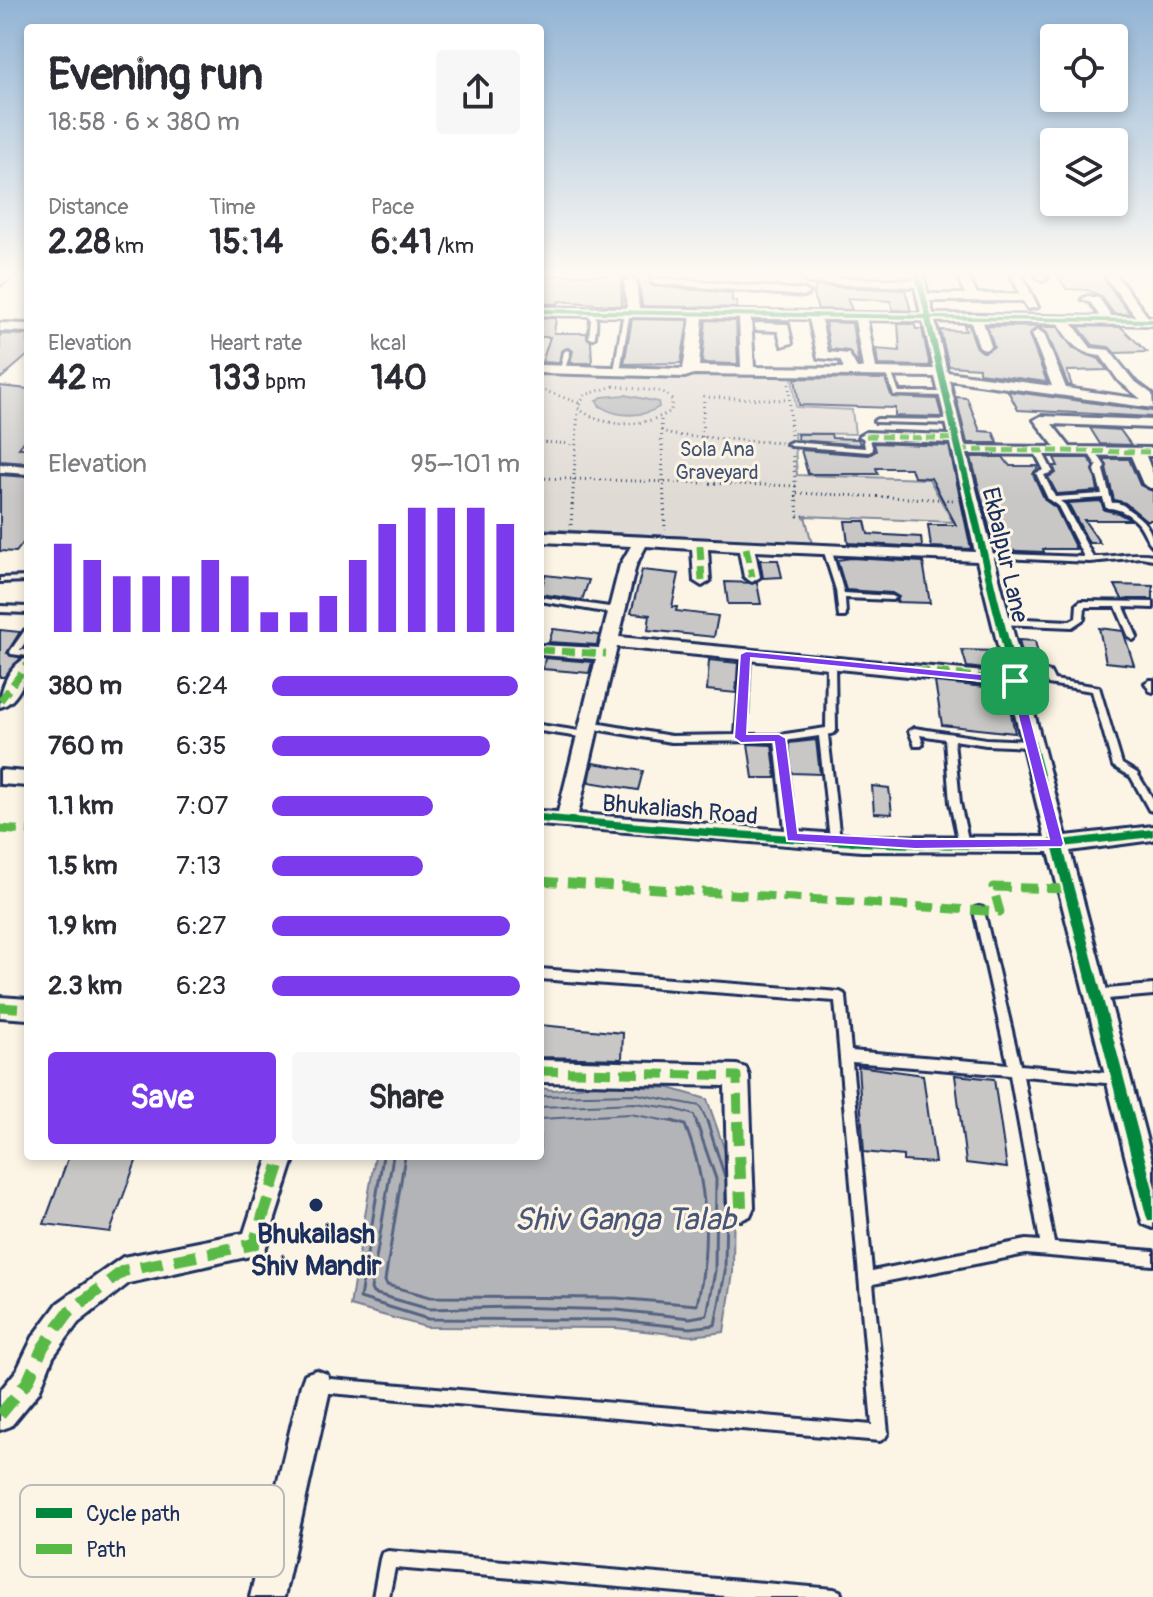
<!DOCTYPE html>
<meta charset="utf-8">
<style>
:root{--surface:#fff;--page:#f7f7f7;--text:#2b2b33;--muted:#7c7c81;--accent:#7c3aed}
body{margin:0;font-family:Pangolin,sans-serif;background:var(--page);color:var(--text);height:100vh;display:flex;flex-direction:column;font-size:30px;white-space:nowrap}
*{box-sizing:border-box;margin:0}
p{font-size:26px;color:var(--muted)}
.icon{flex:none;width:44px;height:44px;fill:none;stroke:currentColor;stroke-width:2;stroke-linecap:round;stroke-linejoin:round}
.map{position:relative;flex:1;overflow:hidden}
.side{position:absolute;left:24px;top:24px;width:520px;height:1136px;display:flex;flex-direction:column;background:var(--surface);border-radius:8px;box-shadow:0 4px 12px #0003}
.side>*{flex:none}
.tools{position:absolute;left:1040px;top:24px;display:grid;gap:16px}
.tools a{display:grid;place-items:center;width:88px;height:88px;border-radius:8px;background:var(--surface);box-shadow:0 4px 12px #0003;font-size:40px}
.pin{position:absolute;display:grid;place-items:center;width:68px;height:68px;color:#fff;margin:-34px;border-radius:16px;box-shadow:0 4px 12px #0006}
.round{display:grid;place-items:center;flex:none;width:84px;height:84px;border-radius:8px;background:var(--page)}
.headline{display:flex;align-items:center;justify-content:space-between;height:136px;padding:0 24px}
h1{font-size:44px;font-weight:800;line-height:60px}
.figures{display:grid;grid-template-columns:repeat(3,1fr);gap:12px;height:136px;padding:8px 24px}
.figures div{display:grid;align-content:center}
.figures b{font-size:34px;font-weight:800}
.figures small{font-size:22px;font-weight:400}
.figures p{font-size:22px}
.chart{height:224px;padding:16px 24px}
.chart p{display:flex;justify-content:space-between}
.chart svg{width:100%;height:144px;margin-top:8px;stroke:var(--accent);stroke-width:6}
.primary-button{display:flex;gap:16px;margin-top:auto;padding:16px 24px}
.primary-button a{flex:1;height:92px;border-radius:8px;background:var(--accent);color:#fff;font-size:32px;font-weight:800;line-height:92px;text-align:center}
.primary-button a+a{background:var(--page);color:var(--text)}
ul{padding:0 24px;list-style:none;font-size:26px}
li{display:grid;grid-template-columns:128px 96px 1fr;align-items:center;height:60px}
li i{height:20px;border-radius:10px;background:var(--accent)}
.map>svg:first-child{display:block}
</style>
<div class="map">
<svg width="1153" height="1597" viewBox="0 0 1153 1597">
<rect width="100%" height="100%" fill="#fcf5e5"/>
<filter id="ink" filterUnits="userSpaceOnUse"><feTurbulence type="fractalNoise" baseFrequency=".0125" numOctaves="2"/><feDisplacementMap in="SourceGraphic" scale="16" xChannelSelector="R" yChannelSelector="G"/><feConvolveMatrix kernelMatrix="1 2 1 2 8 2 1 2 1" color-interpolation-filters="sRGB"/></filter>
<g filter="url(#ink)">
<path fill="#dfdbd4" stroke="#7d8599" stroke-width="2" fill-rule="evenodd" d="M540,371L792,376L796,407L852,410L855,434L794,433L797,475L929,479L953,522L805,516L812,544L540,529ZM625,395L658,402C639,417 621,417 600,406Z"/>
<g fill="#b2b4b8" stroke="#767f94" stroke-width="2">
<path d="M625,395L658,402L659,407C642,418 609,418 596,401L602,397Z"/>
<path d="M597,1085L669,1088L707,1099L734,1177L733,1273L724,1332L691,1336L616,1328L426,1327L350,1306L375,1156H540V1088L553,1090Z"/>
</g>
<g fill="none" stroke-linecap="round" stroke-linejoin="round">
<g stroke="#576482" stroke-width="2">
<path d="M540,1096L637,1094L700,1106L708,1123"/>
<path d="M540,1107L634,1103L671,1108L694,1115L697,1123"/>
<path d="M540,1119L630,1114L678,1123"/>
</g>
<g stroke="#576482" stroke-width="3">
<path d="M707,1121L725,1177"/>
<path d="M383,1156L360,1298L428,1319L616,1320L690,1328L715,1325L725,1272L726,1189"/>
<path d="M393,1156L371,1289L373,1293L429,1309L510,1307L617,1310L690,1318L707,1315L715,1271L716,1179L696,1121"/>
<path d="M405,1156L385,1281L387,1285L430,1297L616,1298L697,1305C711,1245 708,1182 685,1125L672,1121"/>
</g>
</g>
<g fill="#c8c7c6" stroke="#1b2f5e" stroke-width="2">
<path d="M540,275H652L649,279L652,286L732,293V301H737V308L642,306L639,281L631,275L621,280L622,306L559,301L558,304H540Z"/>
<path d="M1058,275H1101L1130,314H1114L1101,296L1088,290L1066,289Z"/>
<path d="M815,286L905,290L911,311L893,310L890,301L847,298L852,310L818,309L814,298Z"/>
<path d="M540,318H556L554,333H586L591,342L592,363H570L573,351L569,348L561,351L559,363L542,362L550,337H540Z"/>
<path d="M632,319L688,320L681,363L624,364Z"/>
<path d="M706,320L736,321L738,364L702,363Z"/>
<path d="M825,322L852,323L859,365L849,351L830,349Z"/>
<path d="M898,324H914L916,329H922L930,366L878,365L876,349L900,351Z"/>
<path d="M964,325H969L976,347L983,352L994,347L987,326L1058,327L1073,348L1099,359L1107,370L1067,371L1072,386L1068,385L1047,333L1040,328L1029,335L1047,382L979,373V368L949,366L940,330L966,331Z"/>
<path d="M1078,326L1121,327L1147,352L1115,353L1109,347L1093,345Z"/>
<path d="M0,334L28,335V355L0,379Z"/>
<path d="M795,378L885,379L892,397L937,399L942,417L895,416V408L799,405Z"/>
<path d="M0,386L28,389V436L19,448H28V463L0,461Z"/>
<path d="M1008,391L1153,411V417L1018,410Z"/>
<path d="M956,397L967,398L980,431L993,432L998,443H967Z"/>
<path d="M1090,428L1120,430L1131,445L1100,444Z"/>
<path d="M797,434H831L832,438L858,439L861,445L798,440Z"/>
<path d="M874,443L949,446L971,549L931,547L928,525H956L931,478L914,477L911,468H876L878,474H808L801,450L869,455L876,451Z"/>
<path d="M971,457H1003L1010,466H1039L1033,474L1045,500L1056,508L1076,549H1043L1044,552L995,550Z"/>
<path d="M1054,458H1088L1094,466L1098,491L1057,494L1048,477L1056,473L1053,466H1058Z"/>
<path d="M1104,459H1129L1140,485L1153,491V520H1146L1125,503L1114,500Z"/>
<path d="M0,475L28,477V537L16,552L0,551Z"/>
<path d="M1101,501L1104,510L1118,513L1131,520H1084L1100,543H1089L1068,503Z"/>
<path d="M845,521H865L868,534L921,537L922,547L848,543Z"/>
<path d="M851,558L923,562L930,603L896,602L899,597L892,593L846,590L837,560Z"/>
<path d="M760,560H778L782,577L763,578Z"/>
<path d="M642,570L679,574L672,607H677L676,611L718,616L714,637L648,630L650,615L631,613Z"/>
<path d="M545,575L589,580L582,600L540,594Z"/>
<path d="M725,582L757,583L761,604H728Z"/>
<path d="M1115,585L1153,586V599H1122Z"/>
<path d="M1099,628L1123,631L1134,665L1106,662Z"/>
<path d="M553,629L571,631L599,635L597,645L549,642Z"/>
<path d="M0,630L20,632L7,653L21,658L4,677H0Z"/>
<path d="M1019,640L1035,641L1041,667L1025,666Z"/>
<path d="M962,650L996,651L1001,671L967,667Z"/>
<path d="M545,658L592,662L589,673L543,669Z"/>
<path d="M709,660L738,663L736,693L707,690Z"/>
<path d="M935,682L1006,689L1015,733L942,725Z"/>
<path d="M816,740L820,774L791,773L789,743Z"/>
<path d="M748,744L772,745L776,778H753Z"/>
<path d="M593,763L643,771L638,790L589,782Z"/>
<path d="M872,786L889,788L892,814L874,813Z"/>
<path d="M540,1025L623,1033L622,1059L540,1057Z"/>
<path d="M858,1066L923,1075L935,1163L903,1161V1156L864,1152Z"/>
<path d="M955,1075L994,1079L1007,1168L966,1163Z"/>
<path d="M69,1156H138L110,1232L44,1224Z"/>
</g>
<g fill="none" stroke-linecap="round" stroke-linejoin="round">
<defs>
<g id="lane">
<path d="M627,309L630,311L620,371L617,373L614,371L624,311Z"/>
<path d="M591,310C599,316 596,328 595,337L592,339L589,337L591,320L588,312Z"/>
<path d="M567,350L570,352L565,369L560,370L564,352Z"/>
<path d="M888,370L891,372L899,392H947L950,394L947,396L894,395L885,372Z"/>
<path d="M877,419L953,420L956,422L953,424L875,422L874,421Z"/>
<path d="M866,434L869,436L873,450L869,452L791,446L787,444L791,442L865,448L863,436Z"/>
<path d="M1035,449H1041L1053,472L1044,475L1055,497L1102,494L1095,470L1097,466L1087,451L1094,449L1105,466L1103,470L1112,503C1120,502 1123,505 1129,510C1143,519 1153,529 1153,546C1146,540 1144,530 1138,523C1130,514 1117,507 1106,508L1103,498L1060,501L1065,505L1093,557C1113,558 1133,551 1153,555V559L1141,557L1090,562L981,557V553H984L1084,557L1058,506L1048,499L1036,473L1044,470L1034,451Z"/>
<path d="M825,550H831L832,552L844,593L892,596L896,598L892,600L845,598L846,615L845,617H839L836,590L824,552Z"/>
<path d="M28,577V581L0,582V578Z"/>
<path d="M540,597L616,608L620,611L616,614L540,601Z"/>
<path d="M1081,601L1153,602V608L1124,607L1137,637L1133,640L1129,637L1116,607H1085L1084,619L1072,627L1000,624L996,621L1000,618L1070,621L1076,618L1077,604Z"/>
<path d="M0,606L28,607V613L0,612Z"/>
<path d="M28,629V638L20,650H28V656L11,654L10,652L11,650L25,630Z"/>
<path d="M746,651L750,654L746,735H779L826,728L827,662L831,659L835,662L836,731L834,733L828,735L840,840L839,843H831L830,840L819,736L784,741L796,838L795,841H787L786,838L775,741L671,742L589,728L584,725L589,722L671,736L736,735L742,654Z"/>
<path d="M1013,668L1047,671L1050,672L1054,680L1099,687L1122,764L1137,773L1153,799V811L1149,810L1131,777L1113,766L1092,691L1048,684L1044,677L1010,673L1009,671Z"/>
<path d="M1150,680H1153V692L1150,691L1145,683Z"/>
<path d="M540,725L586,732L591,735L586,738L540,731Z"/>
<path d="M914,728L986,739L1032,741L1037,744L1032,747L986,745L954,740L960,803L969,844L968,847H960L959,844L950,803L945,739L920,735L923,744L921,746H915L909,731Z"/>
<path d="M979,907L983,908L984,911L1020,1065L1117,1074L1121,1075L1123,1079L1121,1083L1117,1084L1023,1076L1054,1243L1153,1251V1265L1026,1254L873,1284L888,1433L885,1438L880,1441L319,1392L314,1390L312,1385L314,1380L319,1378L872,1425L835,1001L540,979V969L840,992L844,994L846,997L851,1051L1008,1064L974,911L975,908ZM852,1062L1010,1075L1040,1241L1026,1240L872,1271Z"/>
<path d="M1153,985V995L1096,1000L1092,998L1090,995L1092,992L1096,990Z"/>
<path d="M388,1551L834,1589L840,1591L842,1597H736L395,1568L389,1597H373L380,1559L382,1553Z"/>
</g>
<g id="street">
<path d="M2,275H14L0,285Z"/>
<path d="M913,275H923L928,294H965L957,275H967L977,294H1020L1011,275H1022L1038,307L1028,309L1023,301H930L933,314L1100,317L1091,303L1082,299L1088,296L1099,298L1112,317H1136L1104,275H1116L1148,317H1153V325L1072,323L1091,348L1109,350L1133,380L1152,394L1153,408L949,380L965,446L1055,447L1034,420L1041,416L1153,420V428L1052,424L1070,447L1153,448V456H1146L1153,474V488H1150L1143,484L1131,456L967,454L1066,836L1153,826V840L1070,851L1153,1164V1228L1143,1224L1140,1215L1049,852L862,851L540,825V811L558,812L596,659L540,655V645L599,648L620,565L631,546L540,542V532L975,552L951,443L866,440L859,436L866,432L949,435L935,377L694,374L685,377L540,373V365L683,369L691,317L540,315V307L623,309L627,307L624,281L630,278L636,281L639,309L921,314L915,287L809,283L803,280L809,277L914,280ZM703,317L739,318L741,367L699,366ZM751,318L809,319L818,358L840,360L844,368L754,367ZM821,319L855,320L863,368H857L849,354L828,352ZM867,320L923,321L934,369L876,368ZM935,321L971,322L979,346L985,350L991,346L983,322L1059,323C1068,343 1080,354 1101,356L1118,380L1141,399L1066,388L1044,334L1038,330L1032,334L1052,386L947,372ZM646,546L692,549L694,581L702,586L710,581L708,549L739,551L744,577L752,582L760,577L755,551L977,561L1005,674L619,637L636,565ZM617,647L1008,686L1045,837L862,836L578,814Z"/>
<path d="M1034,275H1045L1048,278L1042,281Z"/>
<path d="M656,278L804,290L810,293L804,296L652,283V279Z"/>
<path d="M0,323L28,324V332L0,331Z"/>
<path d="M759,323L788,324L792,343L782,346L778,331L755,330V324Z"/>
<path d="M0,464L28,466V474L0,472Z"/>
<path d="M28,658C28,675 19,702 0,707C0,689 9,664 28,658Z"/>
<path d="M0,770L28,772V786L0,784Z"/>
<path d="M0,997L28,999V1019L0,1017Z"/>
<path d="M540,1060L737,1065L746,1068L749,1076L754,1207L750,1216L741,1220L732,1216L728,1207L725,1086L540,1082Z"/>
<path d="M269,1156H295L264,1253L129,1283L78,1323L53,1357L39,1392L11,1426L0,1430V1391L17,1370L33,1337L58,1303L123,1257L244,1233Z"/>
<path d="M316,1370L327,1374L331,1385L284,1597H250L301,1385L305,1374Z"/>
</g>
</defs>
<use href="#lane" stroke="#1b2f5e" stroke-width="6"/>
<use href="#street" stroke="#1b2f5e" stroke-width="6"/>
<g stroke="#1b2f5e" stroke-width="3" stroke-dasharray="1 4" stroke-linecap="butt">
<path d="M789,384L791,436"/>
<path d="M614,386L663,392L672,400L671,411C643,428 604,429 578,408L585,395Z"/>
<path d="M540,389L579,403"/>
<path d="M661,420L665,530"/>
<path d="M661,430L672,435L781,443"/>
<path d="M702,437L704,397L789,400"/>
<path d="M540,442L575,444"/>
<path d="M793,456L798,516H808"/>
<path d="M540,478L796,486"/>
<path d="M797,493L954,500"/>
<path d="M571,525L578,410"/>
</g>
<use href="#lane" fill="#fcf5e5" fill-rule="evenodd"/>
<use href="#street" fill="#fcf5e5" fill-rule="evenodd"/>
<g stroke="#58b947" stroke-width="5" stroke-dasharray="10 5" stroke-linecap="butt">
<path d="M866,436L957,439"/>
<path d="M959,450L1153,452"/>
</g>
<g stroke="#58b947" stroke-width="7" stroke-dasharray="14 7" stroke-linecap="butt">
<path d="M700,546L702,581"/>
<path d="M746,548L752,577"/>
<path d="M540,650L606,654"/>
<path d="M915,670L1015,681"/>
<path d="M0,701L28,664"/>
</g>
<g stroke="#58b947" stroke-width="9" stroke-dasharray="18 9" stroke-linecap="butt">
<path d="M0,829L28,831"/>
<path d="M540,881L1000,912L993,887L1069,889"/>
<path d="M0,1007L28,1009"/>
<path d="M540,1071L737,1076L738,1123"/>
</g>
<g stroke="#58b947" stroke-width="12" stroke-dasharray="23 12" stroke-linecap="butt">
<path d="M738,1121L741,1207"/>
<path d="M0,1415L28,1381L43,1347L68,1313L123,1271L254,1244L282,1156"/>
</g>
<defs>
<path id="cycleway" d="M915,275H921L931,316L1153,319V323L931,319L998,598L1061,840L1153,829V837L1063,847L1153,1189V1221L1148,1220L1146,1215L1053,848C881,853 711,837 540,822V814C710,830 880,845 1051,840L990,598L925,319L540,313V309L925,315Z"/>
</defs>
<use href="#cycleway" stroke="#fcf5e5" stroke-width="5"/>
<use href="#cycleway" fill="#00873e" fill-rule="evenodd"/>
</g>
</g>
<linearGradient id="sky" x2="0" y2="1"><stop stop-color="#92b4d5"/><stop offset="0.55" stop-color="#fefaf3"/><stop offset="1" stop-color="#fefaf3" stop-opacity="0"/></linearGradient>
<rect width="1153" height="498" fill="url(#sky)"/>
<path fill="#7c3aed" stroke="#fff" stroke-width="2" fill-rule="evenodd" d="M746,651L1020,678L1064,844L1062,847L915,849L787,841L774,742L741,743L734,738L740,654ZM751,658L1010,684L1049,839H915L798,833L786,738L779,734H747Z"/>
<circle fill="#1b2f5e" stroke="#fcf5e5" stroke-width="3" cx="316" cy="1205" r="8"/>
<g text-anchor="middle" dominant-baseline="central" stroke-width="6" stroke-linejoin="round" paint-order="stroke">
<g font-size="20" fill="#425176" stroke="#fcf5e5">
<text x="717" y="449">Sola Ana<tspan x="717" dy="23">Graveyard</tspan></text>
</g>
<g font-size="24" fill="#1b2f5e" stroke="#fcf5e5">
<text transform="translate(1005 555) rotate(77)">Ekbalpur Lane</text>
<text transform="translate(680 810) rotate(5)">Bhukaliash Road</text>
</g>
<g font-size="28" font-weight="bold" fill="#1b2f5e" stroke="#fcf5e5">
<text x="316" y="1234">Bhukailash<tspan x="316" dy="32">Shiv Mandir</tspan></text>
</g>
<g font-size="32" font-style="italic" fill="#485779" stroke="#fcf5e5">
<text x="625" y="1220">Shiv Ganga Talab</text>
</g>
</g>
<rect x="20" y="1485" width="264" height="92" rx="12" fill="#fcf5e5" stroke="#b8babc" stroke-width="2"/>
<rect x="36" y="1508" width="36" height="10" fill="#00873e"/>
<rect x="36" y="1544" width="36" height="10" fill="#58b947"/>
<g font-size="22" fill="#1b2f5e">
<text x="86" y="1521">Cycle path</text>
<text x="86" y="1557">Path</text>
</g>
</svg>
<div class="tools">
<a><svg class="icon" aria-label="locate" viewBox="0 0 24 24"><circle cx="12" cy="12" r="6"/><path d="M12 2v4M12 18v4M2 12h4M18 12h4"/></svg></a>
<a><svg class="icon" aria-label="layers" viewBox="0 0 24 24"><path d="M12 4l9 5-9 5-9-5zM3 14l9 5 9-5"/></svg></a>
</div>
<div class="pin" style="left:1015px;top:681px;background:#1e9e55"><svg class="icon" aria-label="arrive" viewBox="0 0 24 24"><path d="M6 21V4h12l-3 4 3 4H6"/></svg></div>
<section class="side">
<div class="headline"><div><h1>Evening run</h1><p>18:58 · 6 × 380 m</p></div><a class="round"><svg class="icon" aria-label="share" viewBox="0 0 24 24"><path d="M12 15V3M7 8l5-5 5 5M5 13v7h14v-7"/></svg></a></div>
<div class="figures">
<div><p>Distance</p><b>2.28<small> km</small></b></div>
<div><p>Time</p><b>15:14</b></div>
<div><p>Pace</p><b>6:41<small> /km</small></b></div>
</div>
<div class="figures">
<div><p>Elevation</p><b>42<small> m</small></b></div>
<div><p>Heart rate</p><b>133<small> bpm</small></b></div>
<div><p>kcal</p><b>140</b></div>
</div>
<div class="chart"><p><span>Elevation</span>95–101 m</p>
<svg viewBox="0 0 160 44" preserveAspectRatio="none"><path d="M5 44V17M15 44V22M25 44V27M35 44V27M45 44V27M55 44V22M65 44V27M75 44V38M85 44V38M95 44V33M105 44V22M115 44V11M125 44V6M135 44V6M145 44V6M155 44V11"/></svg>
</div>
<ul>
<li><b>380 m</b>6:24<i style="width:99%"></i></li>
<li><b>760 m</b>6:35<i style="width:88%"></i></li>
<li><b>1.1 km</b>7:07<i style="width:65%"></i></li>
<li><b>1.5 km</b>7:13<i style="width:61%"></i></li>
<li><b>1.9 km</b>6:27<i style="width:96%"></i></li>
<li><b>2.3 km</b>6:23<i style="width:100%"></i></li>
</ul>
<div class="primary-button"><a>Save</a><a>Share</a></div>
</section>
</div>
